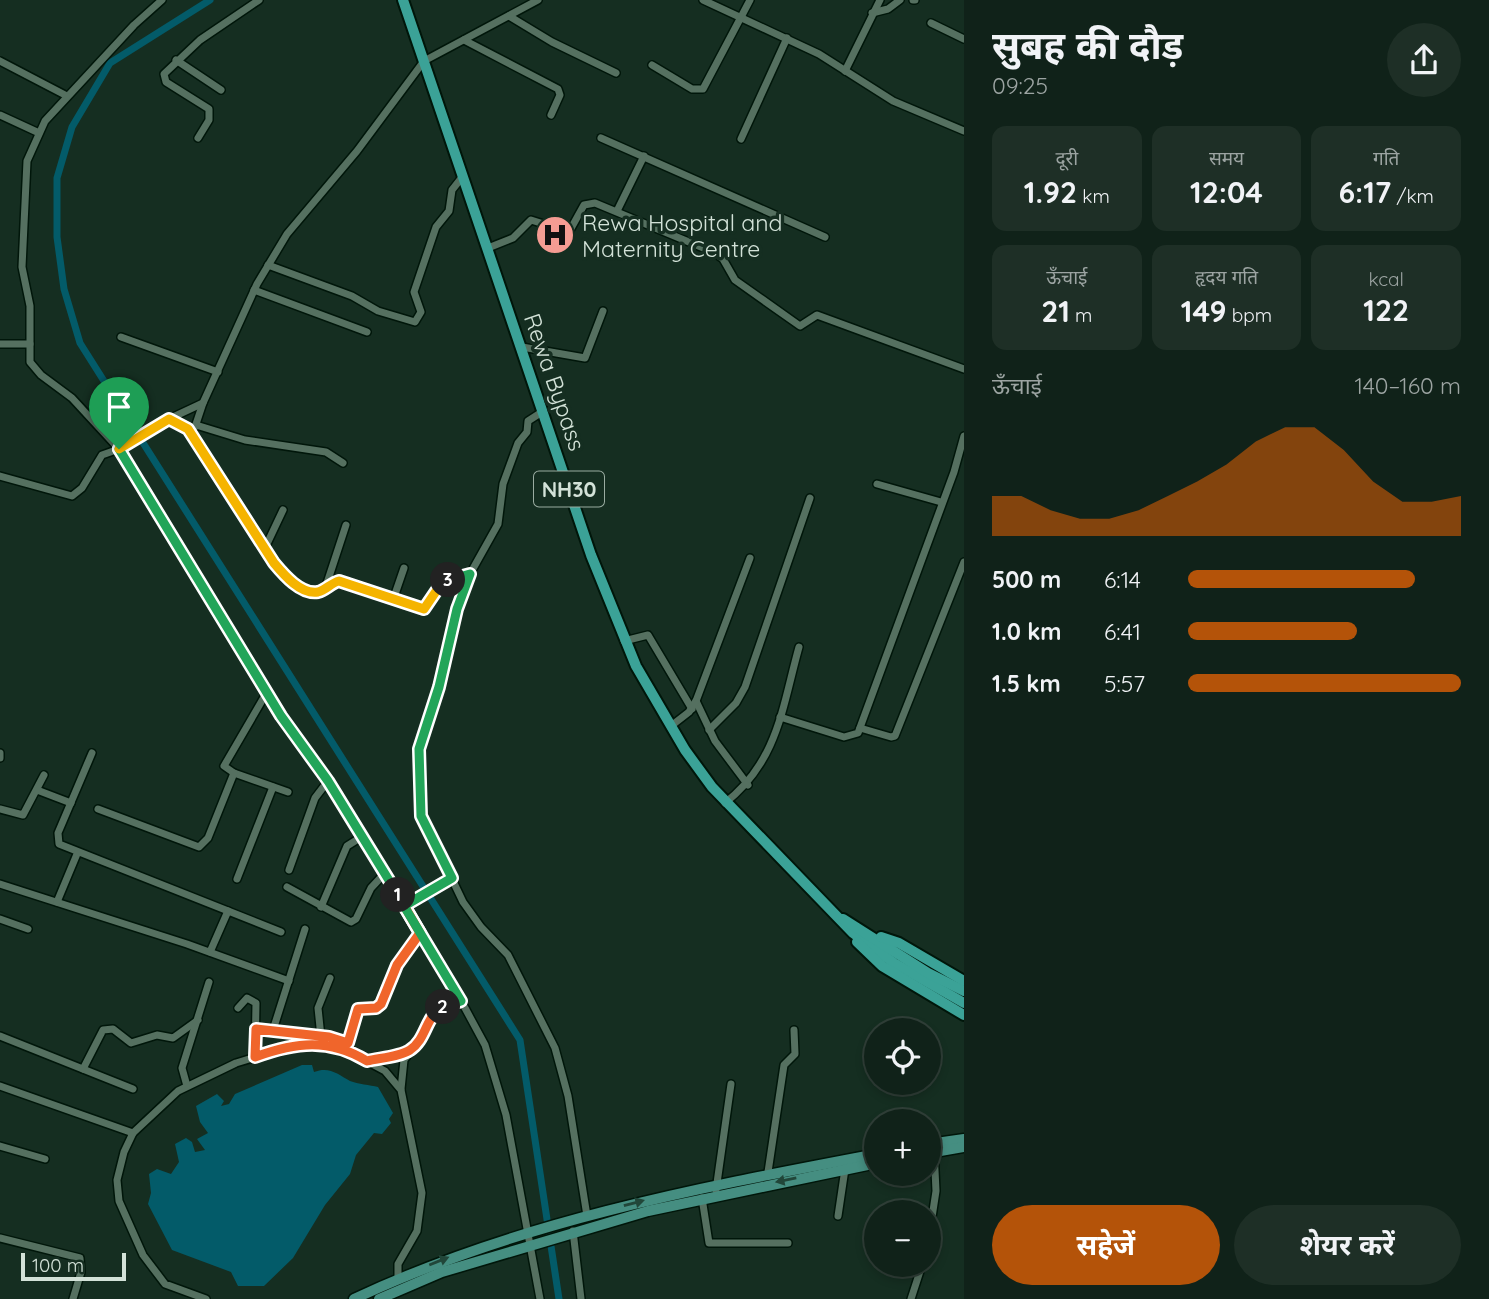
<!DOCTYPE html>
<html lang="hi">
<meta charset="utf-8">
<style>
:root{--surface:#102219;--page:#1e2f26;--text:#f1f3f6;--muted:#9ca4a2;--line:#303f38;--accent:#b45309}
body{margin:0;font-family:Quicksand,"Noto Sans Devanagari",sans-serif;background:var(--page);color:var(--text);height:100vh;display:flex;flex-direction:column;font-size:26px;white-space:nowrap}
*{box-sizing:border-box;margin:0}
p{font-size:23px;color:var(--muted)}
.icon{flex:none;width:38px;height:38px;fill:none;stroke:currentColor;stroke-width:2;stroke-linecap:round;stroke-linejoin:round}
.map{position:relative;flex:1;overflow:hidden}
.panel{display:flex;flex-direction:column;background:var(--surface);width:525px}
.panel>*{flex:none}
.controls{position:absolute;left:864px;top:1018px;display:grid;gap:14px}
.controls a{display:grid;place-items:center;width:77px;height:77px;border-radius:50%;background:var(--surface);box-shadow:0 4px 10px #0003,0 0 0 2px var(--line);font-size:35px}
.scale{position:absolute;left:21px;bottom:18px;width:105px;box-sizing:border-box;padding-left:7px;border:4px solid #d3e2d8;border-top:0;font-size:19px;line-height:24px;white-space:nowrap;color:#d3e2d8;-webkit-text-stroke:5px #152e21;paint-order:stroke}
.pin{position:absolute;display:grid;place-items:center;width:60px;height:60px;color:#fff;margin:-72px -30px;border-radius:50% 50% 50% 0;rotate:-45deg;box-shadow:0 0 7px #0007}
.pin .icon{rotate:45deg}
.km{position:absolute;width:35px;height:35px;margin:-18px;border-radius:50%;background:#222;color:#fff;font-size:19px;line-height:35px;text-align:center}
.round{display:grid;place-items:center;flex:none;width:74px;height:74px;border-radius:37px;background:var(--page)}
.head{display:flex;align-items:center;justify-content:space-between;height:119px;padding:0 28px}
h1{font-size:38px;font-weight:700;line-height:52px}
.metrics{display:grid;grid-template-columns:repeat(3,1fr);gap:10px;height:119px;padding:7px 28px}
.metrics div{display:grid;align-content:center;border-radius:14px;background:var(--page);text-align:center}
.metrics b{font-size:30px;font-weight:700}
.metrics small{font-size:19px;font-weight:400}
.metrics p{font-size:19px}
.chart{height:196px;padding:14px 28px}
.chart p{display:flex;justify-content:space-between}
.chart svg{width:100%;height:126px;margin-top:7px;fill:var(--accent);opacity:.7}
.cta{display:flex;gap:14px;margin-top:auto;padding:14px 28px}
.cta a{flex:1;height:80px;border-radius:42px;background:var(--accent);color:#fff;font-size:28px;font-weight:700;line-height:80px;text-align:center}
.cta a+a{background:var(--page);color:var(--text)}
ul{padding:0 28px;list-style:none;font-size:23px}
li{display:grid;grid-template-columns:112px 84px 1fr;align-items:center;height:52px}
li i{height:18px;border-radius:9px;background:var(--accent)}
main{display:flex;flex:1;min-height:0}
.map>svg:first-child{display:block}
</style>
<main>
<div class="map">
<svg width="964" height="1299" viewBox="0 0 964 1299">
<rect width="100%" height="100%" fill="#152e21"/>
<path fill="#035b69" d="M302,1065H312L314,1072C329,1066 338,1074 350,1081C358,1084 370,1085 378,1087L393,1113L389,1119L391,1123L382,1134L374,1133L356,1155L350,1174L325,1205L293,1258L264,1286H238L231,1272L172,1250L148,1204L151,1193L149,1174L157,1169L171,1174L179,1162L175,1144L186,1138L192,1142L195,1152L205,1150L197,1139L208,1133L200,1122L196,1106L217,1094L224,1101L221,1106L229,1104L235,1094Z"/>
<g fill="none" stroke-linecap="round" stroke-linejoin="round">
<path stroke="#035b69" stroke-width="7" d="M210,0L110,63L72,127L57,178V237L64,289L80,343L520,1040L559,1299"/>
<defs>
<g id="minor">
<path d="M162,0L134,25L45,121L27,161L22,267L30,306V362L41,375L72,398L119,449L281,716L363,836L465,1008L485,1045L506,1115L540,1299"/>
<path d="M703,0L819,54L893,101L964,131"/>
<path d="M913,0H915"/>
<path d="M872,13L888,9L900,0"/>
<path d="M509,16L552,42L616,73"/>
<path d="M931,23L964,39"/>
<path d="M464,40L558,89L560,95L551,115"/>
<path d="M176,60L221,90"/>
<path d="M0,61L67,96"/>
<path d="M652,65L692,89H703L750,0"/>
<path d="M845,71L880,0"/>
<path d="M0,115L37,132"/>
<path d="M198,138L209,120V109L166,82L164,74L200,40L259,0"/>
<path d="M601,138L825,237"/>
<path d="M741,139L787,38"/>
<path d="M617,211L644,156"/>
<path d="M488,248L513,238L531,220L569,232L584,205L595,203L713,252L723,259L735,280L800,326L817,315L964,369"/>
<path d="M268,265L352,296L378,311L415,322L421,312L414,292L436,227L449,211L452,190L463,176"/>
<path d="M254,290L367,332"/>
<path d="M121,337L218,372"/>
<path d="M0,344H30"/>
<path d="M522,347L585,358L603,311"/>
<path d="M542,412L528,421L527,432L518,443L503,484L498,524L470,574L457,609L439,687L421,743L420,812L463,902L481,927L508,955L555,1048L568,1096L587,1216"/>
<path d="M169,419C177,423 185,426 192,433C218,463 273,592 315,592C325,592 330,583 339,581L423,609L444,582L470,574"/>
<path d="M196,425L245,440L326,452L343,463"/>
<path d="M195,427L203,403"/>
<path d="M0,476L72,496L82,488L102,455L119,449L156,425L203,403L257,284L287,234L357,151L424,61L538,0"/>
<path d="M877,484L941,502"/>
<path d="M265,548L283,510"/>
<path d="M325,589L346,525"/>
<path d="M393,600L404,568"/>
<path d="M624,641L648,635L692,709"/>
<path d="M267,692L224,766L234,773L288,792"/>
<path d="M696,701L715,741L748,785"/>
<path d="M780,717L844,737L858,733L954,472L964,436"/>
<path d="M671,726L689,712L696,701L750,558"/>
<path d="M860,728L891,737L895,736L964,562"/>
<path d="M709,730L736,703L745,687L810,498"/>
<path d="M0,753V758"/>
<path d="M92,753L58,833L59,844L281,932"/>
<path d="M37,790L71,803"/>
<path d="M725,803C778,761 782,708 799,647"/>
<path d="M0,809L23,815L44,775"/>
<path d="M98,809L199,847L208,838L234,773"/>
<path d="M289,870L315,798L328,781"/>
<path d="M237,879L273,787"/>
<path d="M0,884L187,944L289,981"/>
<path d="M287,887L351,922L356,919L371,888L385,873"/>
<path d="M57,902L77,854"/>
<path d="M404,906L452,878"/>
<path d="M321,907L347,846L363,836"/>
<path d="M0,919L28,929"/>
<path d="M210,952L228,911"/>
<path d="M238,1008L247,998L256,1003L255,1057"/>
<path d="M256,1029L329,1037L348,1043"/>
<path d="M273,1030L305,929"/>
<path d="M0,1036L133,1089"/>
<path d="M321,1037L318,1008L330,978"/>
<path d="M346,1050L357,1009L376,1008L381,1004L397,965L420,933"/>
<path d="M367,1061L409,1050"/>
<path d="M83,1069L103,1030L113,1029L131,1043L157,1035L173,1038L198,1020"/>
<path d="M0,1086L133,1133"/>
<path d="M187,1086L182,1068L209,982"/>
<path d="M401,1089L404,1060L422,1036L432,1015L461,1001"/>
<path d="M0,1146L45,1159"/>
<path d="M768,1172L784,1065L795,1054L794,1030"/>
<path d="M716,1190L731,1084"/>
<path d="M702,1198L709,1243H788"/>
<path d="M838,1216L845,1169"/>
<path d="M573,1231L581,1299"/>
<path d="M929,1237L936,1191L934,1150"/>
<path d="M0,1238L80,1258L81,1272L73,1299"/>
<path d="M206,1299L165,1284L143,1255L119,1201L117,1180L124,1152L133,1133L178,1091L236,1063L299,1044H330L342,1048L385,1071L401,1090L422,1193L417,1231L398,1264V1278"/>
<path d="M911,1299L922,1265"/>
</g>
<g id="major">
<path d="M929,1144L964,1139"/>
<path d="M929,1153L964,1147"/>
<path d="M354,1299C520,1221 698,1188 877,1154"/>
<path d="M379,1299L442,1272L648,1211L877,1163"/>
</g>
<g id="highway">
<path d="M403,0L591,555L636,666L685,750L712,787L853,933L894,963L964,1003"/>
<path d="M843,919L928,973L964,991"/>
<path d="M881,937L899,943L964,981"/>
<path d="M857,942L882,966L964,1015"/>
</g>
</defs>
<use href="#minor" stroke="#00160a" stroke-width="10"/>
<use href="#major" stroke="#00160a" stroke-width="13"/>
<use href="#highway" stroke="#00160a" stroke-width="14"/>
<use href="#minor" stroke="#557060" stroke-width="7"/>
<use href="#major" stroke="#458e81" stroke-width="10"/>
<use href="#highway" stroke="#3ba297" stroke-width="10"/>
</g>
<defs><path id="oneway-solid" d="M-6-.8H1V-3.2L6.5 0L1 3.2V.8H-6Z" transform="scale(1.75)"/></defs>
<g fill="#214639">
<use href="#oneway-solid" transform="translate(786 1180) rotate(169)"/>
<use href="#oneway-solid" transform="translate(634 1203) rotate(-15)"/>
<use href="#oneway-solid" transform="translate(439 1261) rotate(-22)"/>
</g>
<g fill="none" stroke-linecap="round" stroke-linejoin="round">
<defs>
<path id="split-1" d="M119,449L281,716L328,781L398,895"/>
<path id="split-2" d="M398,895L420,933L397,965L381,1004L376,1008L358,1009L348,1043L329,1037L256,1029L255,1057C296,1042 329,1038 367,1061C379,1058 400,1057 410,1050C427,1039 425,1016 443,1007"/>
<path id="split-3" d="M443,1007L461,1001L404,906L452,878L421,816L419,749L439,687L457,609L470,574L448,580"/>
<path id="split-4" d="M119,449L169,419L188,429L274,563C284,575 301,595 318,592C326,590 331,583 339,581L424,609L441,584L448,580"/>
</defs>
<use href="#split-1" stroke="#fff" stroke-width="14"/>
<use href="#split-2" stroke="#fff" stroke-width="14"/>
<use href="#split-3" stroke="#fff" stroke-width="14"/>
<use href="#split-4" stroke="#fff" stroke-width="14"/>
<use href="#split-1" stroke="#22a559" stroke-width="9"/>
<use href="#split-2" stroke="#f0652b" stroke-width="9"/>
<use href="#split-3" stroke="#22a559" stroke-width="9"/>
<use href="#split-4" stroke="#f5b400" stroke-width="9"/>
</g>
<defs>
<symbol id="hospital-disc" viewBox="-11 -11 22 22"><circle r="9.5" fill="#f59c93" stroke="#152e21"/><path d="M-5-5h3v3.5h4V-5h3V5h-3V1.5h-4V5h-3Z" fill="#111"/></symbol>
</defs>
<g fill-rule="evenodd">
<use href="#hospital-disc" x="533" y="213" width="44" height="44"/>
</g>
<g text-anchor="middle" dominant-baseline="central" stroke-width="7" stroke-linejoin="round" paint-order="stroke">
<rect fill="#152e21" stroke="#9aaca1" stroke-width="2" x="534" y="471.5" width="70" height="35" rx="5"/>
<g font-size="21" font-weight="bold" fill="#d3e2d8">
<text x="569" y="489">NH30</text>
</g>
<g font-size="23" fill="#d3e2d8" stroke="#152e21" text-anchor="start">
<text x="582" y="222">Rewa Hospital and<tspan x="582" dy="26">Maternity Centre</tspan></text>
</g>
<g font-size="23" fill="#d3e2d8" stroke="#152e21">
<text transform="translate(555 382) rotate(71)">Rewa Bypass</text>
</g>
</g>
</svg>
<div class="controls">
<a><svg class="icon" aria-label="locate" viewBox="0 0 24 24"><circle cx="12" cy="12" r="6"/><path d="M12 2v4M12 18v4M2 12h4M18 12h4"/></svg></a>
<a>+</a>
<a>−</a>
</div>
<div class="scale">100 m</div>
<div class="pin" style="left:119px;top:449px;background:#1e9e55"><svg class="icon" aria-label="arrive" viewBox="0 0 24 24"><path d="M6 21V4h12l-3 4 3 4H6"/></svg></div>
<b class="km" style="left:398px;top:895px">1</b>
<b class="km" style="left:443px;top:1007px">2</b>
<b class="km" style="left:448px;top:580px">3</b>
</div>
<section class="panel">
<div class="head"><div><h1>सुबह की दौड़</h1><p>09:25</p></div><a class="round"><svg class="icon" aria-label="share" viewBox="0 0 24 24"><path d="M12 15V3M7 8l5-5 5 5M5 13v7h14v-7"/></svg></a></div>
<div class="metrics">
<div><p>दूरी</p><b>1.92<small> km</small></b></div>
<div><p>समय</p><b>12:04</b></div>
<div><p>गति</p><b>6:17<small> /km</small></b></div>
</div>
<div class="metrics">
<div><p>ऊँचाई</p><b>21<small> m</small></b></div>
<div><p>हृदय गति</p><b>149<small> bpm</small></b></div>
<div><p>kcal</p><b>122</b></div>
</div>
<div class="chart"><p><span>ऊँचाई</span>140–160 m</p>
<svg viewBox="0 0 160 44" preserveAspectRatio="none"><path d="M0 44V30L10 30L20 35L30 38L40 38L50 35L60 30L70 25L80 19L90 11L100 6L110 6L120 14L130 25L140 32L150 32L160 30V44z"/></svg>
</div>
<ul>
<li><b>500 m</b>6:14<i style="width:83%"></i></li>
<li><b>1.0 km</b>6:41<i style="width:62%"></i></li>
<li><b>1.5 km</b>5:57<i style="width:100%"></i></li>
</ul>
<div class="cta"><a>सहेजें</a><a>शेयर करें</a></div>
</section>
</main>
